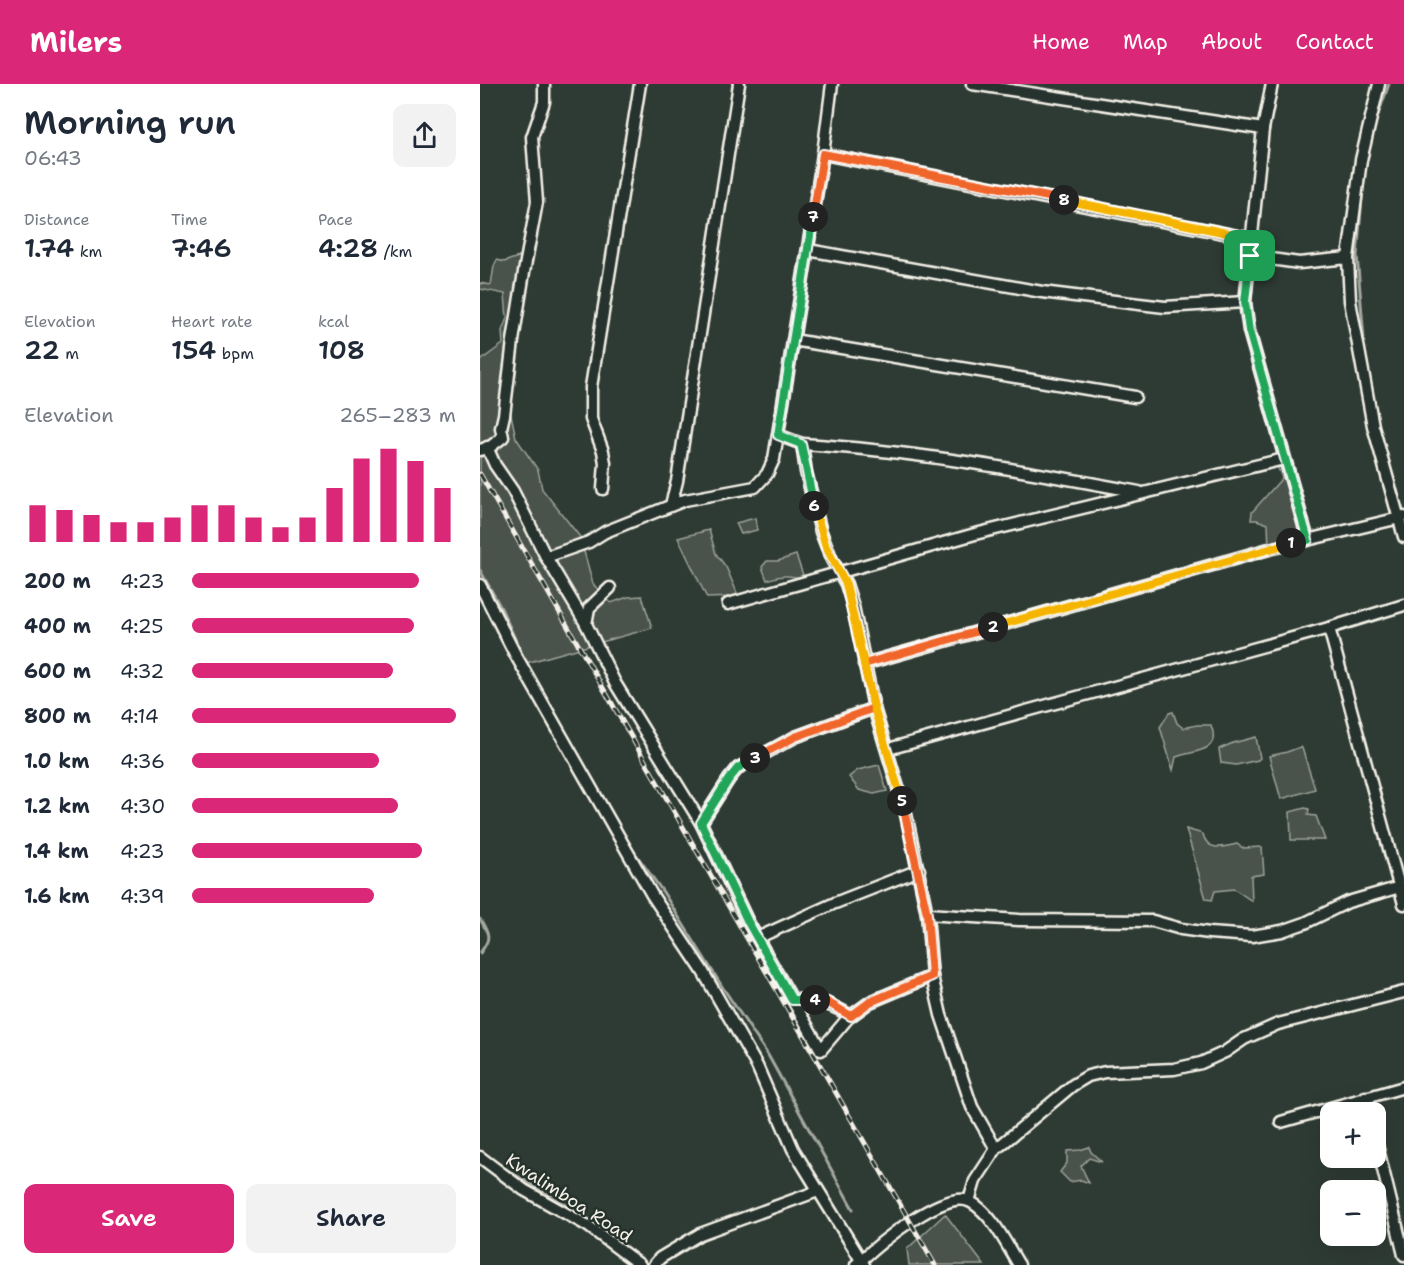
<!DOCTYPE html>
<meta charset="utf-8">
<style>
:root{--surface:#fff;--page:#f2f2f3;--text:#1f2937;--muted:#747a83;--accent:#db2777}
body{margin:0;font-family:"Shantell Sans",sans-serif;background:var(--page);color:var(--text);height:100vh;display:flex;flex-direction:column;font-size:22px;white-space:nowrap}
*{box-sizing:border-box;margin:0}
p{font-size:20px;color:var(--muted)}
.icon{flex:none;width:33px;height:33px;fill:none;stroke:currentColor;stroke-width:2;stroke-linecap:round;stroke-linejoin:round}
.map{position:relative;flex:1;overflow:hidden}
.side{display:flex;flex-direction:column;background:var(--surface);width:480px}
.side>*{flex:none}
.controls{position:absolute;left:840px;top:1018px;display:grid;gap:12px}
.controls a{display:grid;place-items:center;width:66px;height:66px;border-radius:12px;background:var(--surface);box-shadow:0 6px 24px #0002;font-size:30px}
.pin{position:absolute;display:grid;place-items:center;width:51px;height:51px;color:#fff;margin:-26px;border-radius:12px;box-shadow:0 3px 9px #0006}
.km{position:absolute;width:30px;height:30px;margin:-15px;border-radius:50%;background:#222;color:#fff;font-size:16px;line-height:30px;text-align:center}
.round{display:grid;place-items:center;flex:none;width:63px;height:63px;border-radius:12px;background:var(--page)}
.headline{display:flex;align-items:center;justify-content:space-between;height:102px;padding:0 24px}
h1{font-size:33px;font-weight:600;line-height:45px}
.stats{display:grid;grid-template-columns:repeat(3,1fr);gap:9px;height:102px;padding:6px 24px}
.stats div{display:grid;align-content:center}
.stats b{font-size:26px;font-weight:600}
.stats small{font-size:16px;font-weight:400}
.stats p{font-size:16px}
.chart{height:168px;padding:12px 24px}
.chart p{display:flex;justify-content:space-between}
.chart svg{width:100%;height:108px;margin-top:6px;stroke:var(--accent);stroke-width:6}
.cta{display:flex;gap:12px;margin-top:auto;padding:12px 24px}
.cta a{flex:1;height:69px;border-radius:12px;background:var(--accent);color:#fff;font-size:24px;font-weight:600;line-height:69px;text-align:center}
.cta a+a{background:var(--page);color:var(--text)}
ul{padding:0 24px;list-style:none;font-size:20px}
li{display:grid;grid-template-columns:96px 72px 1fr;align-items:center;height:45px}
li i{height:15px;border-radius:8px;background:var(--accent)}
header{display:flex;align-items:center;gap:36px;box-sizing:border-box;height:84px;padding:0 30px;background:var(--accent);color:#fff}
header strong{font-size:28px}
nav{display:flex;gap:33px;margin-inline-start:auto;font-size:21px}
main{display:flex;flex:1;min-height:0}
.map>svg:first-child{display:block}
</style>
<header>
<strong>Milers</strong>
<nav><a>Home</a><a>Map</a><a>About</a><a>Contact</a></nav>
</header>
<main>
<section class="side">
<div class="headline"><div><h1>Morning run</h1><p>06:43</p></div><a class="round"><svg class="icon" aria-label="share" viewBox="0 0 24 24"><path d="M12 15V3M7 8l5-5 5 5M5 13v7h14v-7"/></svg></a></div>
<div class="stats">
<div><p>Distance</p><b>1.74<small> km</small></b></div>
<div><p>Time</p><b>7:46</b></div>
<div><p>Pace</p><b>4:28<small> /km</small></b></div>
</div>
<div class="stats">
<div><p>Elevation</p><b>22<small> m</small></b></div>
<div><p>Heart rate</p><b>154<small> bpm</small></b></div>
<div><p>kcal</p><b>108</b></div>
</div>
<div class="chart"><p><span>Elevation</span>265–283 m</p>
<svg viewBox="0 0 160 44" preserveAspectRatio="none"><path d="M5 44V29M15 44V31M25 44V33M35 44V36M45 44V36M55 44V34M65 44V29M75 44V29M85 44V34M95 44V38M105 44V34M115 44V22M125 44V10M135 44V6M145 44V11M155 44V22"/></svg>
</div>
<ul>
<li><b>200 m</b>4:23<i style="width:86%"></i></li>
<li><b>400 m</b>4:25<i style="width:84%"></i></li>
<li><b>600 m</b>4:32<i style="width:76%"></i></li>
<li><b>800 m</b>4:14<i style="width:100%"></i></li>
<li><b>1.0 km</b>4:36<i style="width:71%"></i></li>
<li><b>1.2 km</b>4:30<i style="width:78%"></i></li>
<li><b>1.4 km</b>4:23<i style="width:87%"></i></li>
<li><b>1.6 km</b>4:39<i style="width:69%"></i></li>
</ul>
<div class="cta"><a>Save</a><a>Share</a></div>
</section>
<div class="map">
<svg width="924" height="1181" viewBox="0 0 924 1181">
<rect width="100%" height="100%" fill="#2e3b34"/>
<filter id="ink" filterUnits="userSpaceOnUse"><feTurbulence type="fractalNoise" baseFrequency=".0167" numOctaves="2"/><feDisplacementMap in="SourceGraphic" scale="12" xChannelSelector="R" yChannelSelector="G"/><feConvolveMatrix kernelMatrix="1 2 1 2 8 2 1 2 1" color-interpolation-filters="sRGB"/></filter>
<g filter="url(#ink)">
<g fill="#48524c" stroke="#9ea29a" stroke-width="1.5">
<path d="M41,172L32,228L30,326L36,354L58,386L62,405L100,453L113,500L131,519L148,513L162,512L172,544L35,582L0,511V277L23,260L22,247L27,234L25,210L0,205V199L11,201L14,182L17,176L24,178Z"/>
<path d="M808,375L817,398L830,449L789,465L788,440L777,436H771L772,428L802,394L798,384Z"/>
<path d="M275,434L277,446L261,450L256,439Z"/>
<path d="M229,446L236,470L246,483L258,511L253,513L227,514L198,454Z"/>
<path d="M316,471L324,494C308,492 304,490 287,496L282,483L287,477H298Z"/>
<path d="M693,628L697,639L703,644L717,641H731C742,670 713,666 696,673L693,686L680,643L689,629Z"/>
<path d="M776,653L780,674L778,676L756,681L741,679L739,665L753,659Z"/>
<path d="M820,663L822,664L835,705L801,715L789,672L807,668Z"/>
<path d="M399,681L407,707L394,710L379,706L369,693L378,686Z"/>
<path d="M825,724L829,725L828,731L836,732L845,756H811L810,728Z"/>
<path d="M706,745L723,750C727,768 743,763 757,760L763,764L782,763L784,790L771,792L772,817L754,805L735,807L732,816L726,815Z"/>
<path d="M609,1063L611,1068L622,1078L609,1074L601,1082L609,1099L601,1096L590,1098L580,1088L587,1079V1067L600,1066Z"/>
<path d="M465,1130L504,1181H429L427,1165Z"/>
</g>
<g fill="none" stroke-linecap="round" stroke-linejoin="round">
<g stroke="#a4a8a0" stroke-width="3">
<path d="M894,42L909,0"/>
<path d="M884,255L877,171L884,92"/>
<path d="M0,486L22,526L46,579L101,675"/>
<path d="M148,759L183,808L243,904L288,971L373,1125"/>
<path d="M0,835C10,851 11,855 0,869"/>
<path d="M22,1083L103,1131"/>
</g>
<defs>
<g id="minor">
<path d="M492,0L783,45"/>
<path d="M792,0L783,45L765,218L769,247L828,456"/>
<path d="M899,0L881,76L868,174L870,217L893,342L924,453"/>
<path d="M343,70L773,155"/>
<path d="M328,166L562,208L659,220L685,223L765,218"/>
<path d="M770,172L819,179L868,174"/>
<path d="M313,256L655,313"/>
<path d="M298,351L322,360L326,388L341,448L352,476L366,500L373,522L394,624L426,730L447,830L452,892L461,931L492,1023L516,1065"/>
<path d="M322,360C435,367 547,387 659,408"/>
<path d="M7,363L15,381L33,407L66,473L106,540L135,599L221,739L268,838L341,966L368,934L390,918L452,892"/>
<path d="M0,366L10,363L23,353L21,344L24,331L33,257L44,188L57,118L52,53L64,18V0"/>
<path d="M123,405L125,379L123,367L111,335V303L160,0"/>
<path d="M191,421L197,397L259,0"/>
<path d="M66,473L109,458L125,448L205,416L275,403L287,390L294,375L343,70L352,0"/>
<path d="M0,501L35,570L172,811L222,886L277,982L313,1065L384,1181"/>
<path d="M248,520L495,450L804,375"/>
<path d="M106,540L109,524L130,504"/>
<path d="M849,544L924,820"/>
<path d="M384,580L789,465L924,433"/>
<path d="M408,665L849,544L924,521"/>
<path d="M221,739L249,695L258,684L315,653L394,624"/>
<path d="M447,830L539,836L673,837L701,845L729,849L772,852L802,847L825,839L868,818L920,803"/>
<path d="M277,854L355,819L439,786"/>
<path d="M312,916C336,914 351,920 371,932"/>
<path d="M885,1013L888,1029"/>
<path d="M801,1038L924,1003"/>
<path d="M896,1057L924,1171"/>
<path d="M0,1073L44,1106L108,1142L160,1181"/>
<path d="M489,1117L495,1097L516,1065L593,1001L608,992L625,988L694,985L721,979L745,968L764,955L798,940L924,908"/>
<path d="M174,1181L180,1174L220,1150L338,1107"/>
<path d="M376,1181C395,1163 465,1103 491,1118C513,1131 526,1160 539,1181"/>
</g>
</defs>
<use href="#minor" stroke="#f4f1e8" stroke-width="15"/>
<use href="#minor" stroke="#26332d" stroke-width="10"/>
<defs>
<path id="rail" d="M0,390L455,1181"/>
</defs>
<use href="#rail" stroke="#f4f1e8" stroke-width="5"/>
<use href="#rail" stroke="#26332d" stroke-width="3" stroke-dasharray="9" stroke-linecap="butt"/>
</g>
</g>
<g fill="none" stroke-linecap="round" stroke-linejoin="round" filter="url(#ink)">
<defs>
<path id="split-1" d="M770,172L765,218L769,247L828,456L811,459"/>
<path id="split-2" d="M513,543L811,459"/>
<path id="split-3" d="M275,674L315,653L394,624L384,580L513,543"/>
<path id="split-4" d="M275,674L258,684L249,695L221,739L268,838L312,916H335"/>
<path id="split-5" d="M335,916L347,918L371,932L390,918L452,892L447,830L422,717"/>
<path id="split-6" d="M334,422L346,463L366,500L394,624L422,717"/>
<path id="split-7" d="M333,133L298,351L321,360L334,422"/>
<path id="split-8" d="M333,133L343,70L584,116"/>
<path id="split-9" d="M584,116L772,154L770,172"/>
</defs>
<use href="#split-1" stroke="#fff" stroke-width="12"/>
<use href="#split-2" stroke="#fff" stroke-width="12"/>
<use href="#split-3" stroke="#fff" stroke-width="12"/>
<use href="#split-4" stroke="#fff" stroke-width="12"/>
<use href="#split-5" stroke="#fff" stroke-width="12"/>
<use href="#split-6" stroke="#fff" stroke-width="12"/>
<use href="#split-7" stroke="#fff" stroke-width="12"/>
<use href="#split-8" stroke="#fff" stroke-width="12"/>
<use href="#split-9" stroke="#fff" stroke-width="12"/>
<use href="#split-1" stroke="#22a559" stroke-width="8"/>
<use href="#split-2" stroke="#f5b400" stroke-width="8"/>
<use href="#split-3" stroke="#f0652b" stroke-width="8"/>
<use href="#split-4" stroke="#22a559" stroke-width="8"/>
<use href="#split-5" stroke="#f0652b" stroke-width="8"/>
<use href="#split-6" stroke="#f5b400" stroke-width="8"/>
<use href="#split-7" stroke="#22a559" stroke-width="8"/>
<use href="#split-8" stroke="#f0652b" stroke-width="8"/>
<use href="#split-9" stroke="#f5b400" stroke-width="8"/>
</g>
<g text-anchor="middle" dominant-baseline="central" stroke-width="5" stroke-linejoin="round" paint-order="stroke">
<g font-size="18" fill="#f4f1e8" stroke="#26332d">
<text transform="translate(89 1114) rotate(33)">Kwalimboa Road</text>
</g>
</g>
</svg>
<div class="controls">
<a>+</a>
<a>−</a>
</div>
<div class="pin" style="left:770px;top:172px;background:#1e9e55"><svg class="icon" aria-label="arrive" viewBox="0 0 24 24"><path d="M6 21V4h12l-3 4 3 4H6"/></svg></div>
<b class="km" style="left:811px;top:459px">1</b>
<b class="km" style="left:513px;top:543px">2</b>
<b class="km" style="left:275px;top:674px">3</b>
<b class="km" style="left:335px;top:916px">4</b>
<b class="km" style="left:422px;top:717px">5</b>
<b class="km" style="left:334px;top:422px">6</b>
<b class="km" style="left:333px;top:133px">7</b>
<b class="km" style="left:584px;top:116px">8</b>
</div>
</main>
